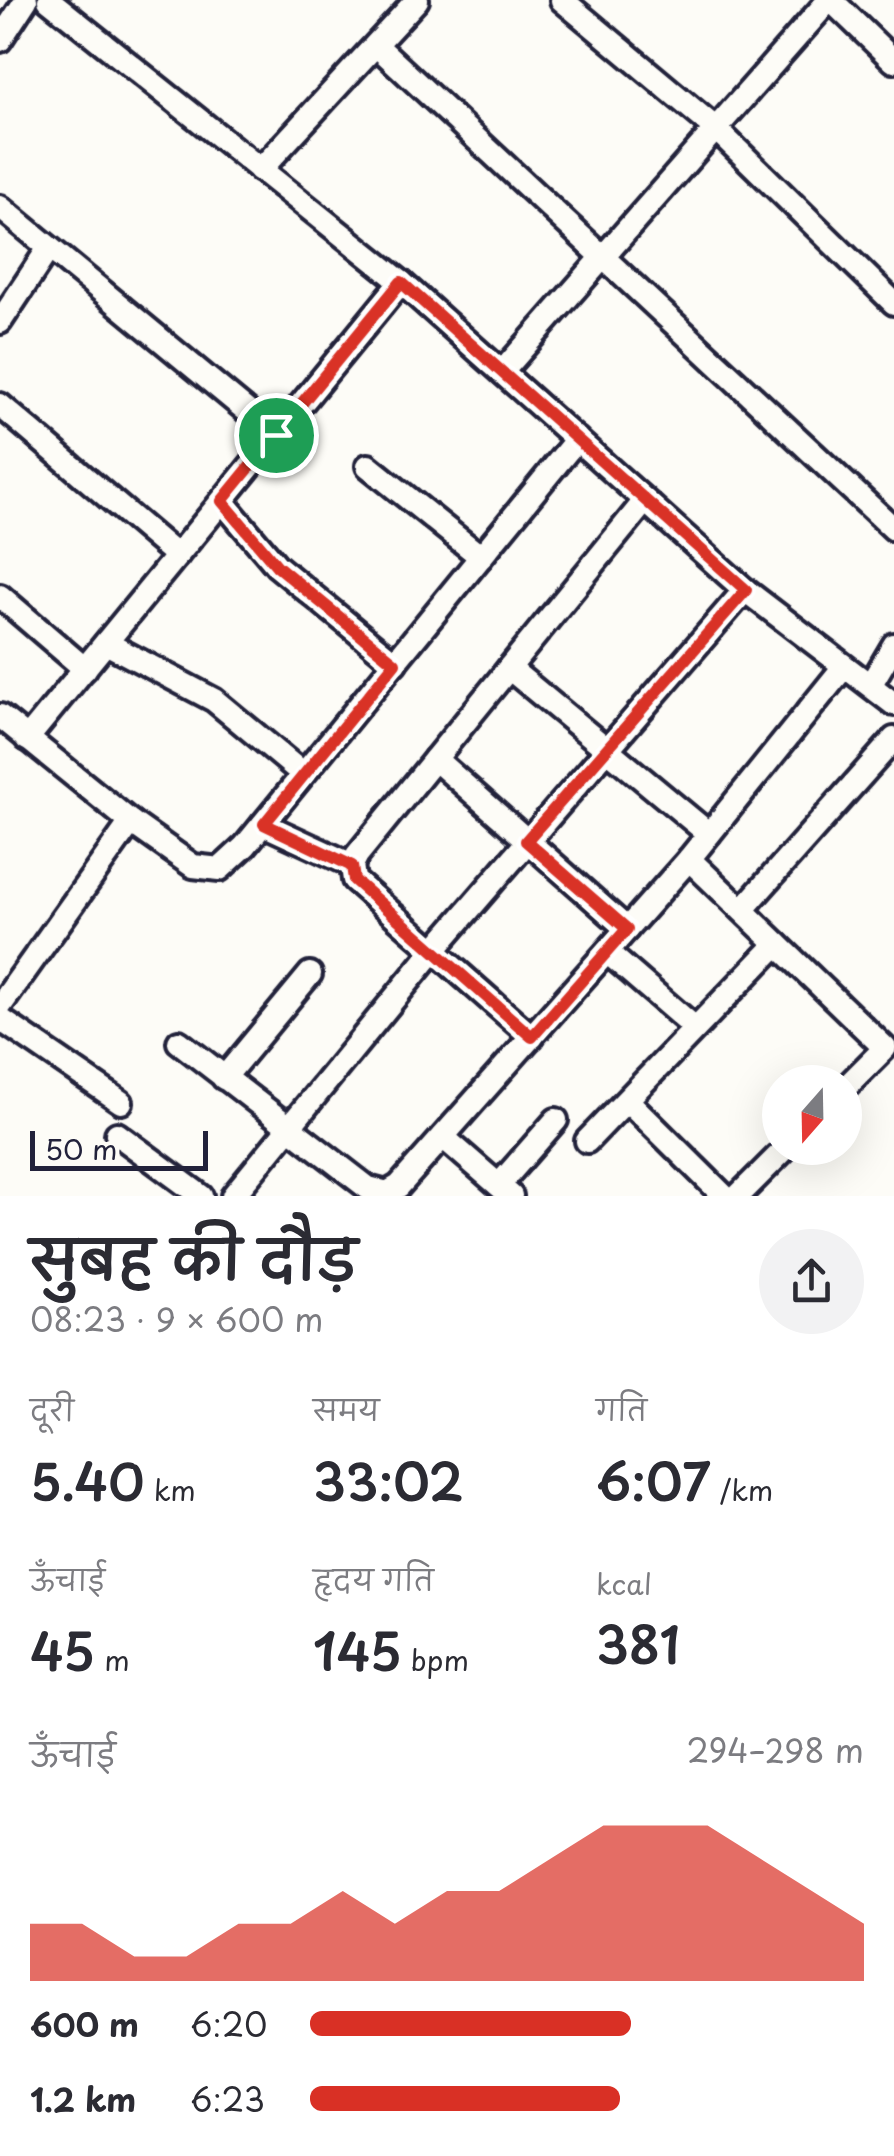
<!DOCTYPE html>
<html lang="hi">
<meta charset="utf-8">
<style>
:root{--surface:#fff;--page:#f2f2f3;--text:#2b2b33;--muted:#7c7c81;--accent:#d93025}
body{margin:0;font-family:"Playpen Sans","Playpen Sans Deva",sans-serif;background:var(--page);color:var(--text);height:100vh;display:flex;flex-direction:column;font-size:38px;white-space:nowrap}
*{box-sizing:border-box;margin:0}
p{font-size:32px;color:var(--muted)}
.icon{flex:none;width:55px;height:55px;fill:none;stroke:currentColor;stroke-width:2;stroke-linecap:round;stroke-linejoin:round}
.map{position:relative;height:1196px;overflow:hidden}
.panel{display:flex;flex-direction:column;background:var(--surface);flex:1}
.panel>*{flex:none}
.needle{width:65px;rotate:200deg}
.tools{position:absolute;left:762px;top:1065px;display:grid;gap:20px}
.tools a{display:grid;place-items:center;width:100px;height:100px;border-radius:50%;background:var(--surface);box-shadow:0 10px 40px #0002;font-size:50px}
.scale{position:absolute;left:30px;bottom:25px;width:178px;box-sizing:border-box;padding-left:10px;border:5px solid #22223b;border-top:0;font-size:28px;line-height:35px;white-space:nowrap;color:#22223b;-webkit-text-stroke:8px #fdfcf7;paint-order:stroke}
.pin{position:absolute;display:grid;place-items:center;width:85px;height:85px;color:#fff;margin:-42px;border:5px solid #fff;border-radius:50%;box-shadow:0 2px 10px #0007}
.round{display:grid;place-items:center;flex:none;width:105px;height:105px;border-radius:52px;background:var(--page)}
.headline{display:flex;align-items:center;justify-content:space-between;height:170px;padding:0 30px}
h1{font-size:55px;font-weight:600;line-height:75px}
.stats{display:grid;grid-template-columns:repeat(3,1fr);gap:15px;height:170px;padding:10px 30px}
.stats div{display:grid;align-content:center}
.stats b{font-size:50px;font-weight:600}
.stats small{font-size:28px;font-weight:400}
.stats p{font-size:28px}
.chart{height:280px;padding:20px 30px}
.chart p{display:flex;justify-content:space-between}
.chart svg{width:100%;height:180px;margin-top:10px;fill:var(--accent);opacity:.7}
ul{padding:0 30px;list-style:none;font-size:32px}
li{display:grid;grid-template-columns:160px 120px 1fr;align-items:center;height:75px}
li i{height:25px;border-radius:12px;background:var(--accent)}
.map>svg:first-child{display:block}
</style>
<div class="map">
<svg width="894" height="1196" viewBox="0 0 894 1196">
<rect width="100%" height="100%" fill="#fdfcf7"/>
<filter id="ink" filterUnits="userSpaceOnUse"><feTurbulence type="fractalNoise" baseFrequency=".01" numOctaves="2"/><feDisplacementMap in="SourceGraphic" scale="20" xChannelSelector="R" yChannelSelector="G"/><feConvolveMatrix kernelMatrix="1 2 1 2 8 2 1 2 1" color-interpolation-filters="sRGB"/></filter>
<g filter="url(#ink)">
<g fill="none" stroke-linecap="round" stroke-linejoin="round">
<defs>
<g id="minor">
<path d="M49,0L401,282L745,590L894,704"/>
<path d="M562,0L716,129L894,303"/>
<path d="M831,0L894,61"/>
<path d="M0,40L26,0"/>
<path d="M376,45L894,529"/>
<path d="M260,170L417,0"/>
<path d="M0,207L276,435"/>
<path d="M0,322L49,248"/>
<path d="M502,372L829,0"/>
<path d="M0,405L177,556"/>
<path d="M368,466L481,557"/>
<path d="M222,501L277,566L395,663"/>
<path d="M0,596L85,669"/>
<path d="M106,643L214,700L303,774"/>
<path d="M509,668L709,834"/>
<path d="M871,684L894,645"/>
<path d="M0,716L131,822L193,866L220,869L245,846L577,439"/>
<path d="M27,739L401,282"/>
<path d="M435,759L627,929"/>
<path d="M263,824L352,865"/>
<path d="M689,859L885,1048L845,1088"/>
<path d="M743,909L894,739"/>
<path d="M607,952L695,1028"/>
<path d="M0,1006L131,822"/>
<path d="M0,1019L121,1102"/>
<path d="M532,1037L354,880L352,865L357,855L644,502"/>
<path d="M179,1042L368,1188L387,1193L399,1186L689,859L843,668"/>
<path d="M224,1078L310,974"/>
<path d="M628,1101L724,1196"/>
<path d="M117,1134L201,1196"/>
<path d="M443,1137L511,1196"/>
<path d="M587,1141L777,944"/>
<path d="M499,1185L556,1120"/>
<path d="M233,1196L434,950L745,590"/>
<path d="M738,1196L786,1148"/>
</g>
</defs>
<use href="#minor" stroke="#22223b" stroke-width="30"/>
<use href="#minor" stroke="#fdfcf7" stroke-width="22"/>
</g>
</g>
<g fill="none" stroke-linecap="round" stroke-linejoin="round" filter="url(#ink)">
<defs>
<path id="route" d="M401,282L746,590L526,841L627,929L532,1037L354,880L352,866L264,824L395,663L277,566L222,501Z"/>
</defs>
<use href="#route" stroke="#fff" stroke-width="20"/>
<use href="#route" stroke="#d93025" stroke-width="12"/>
</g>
</svg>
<div class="tools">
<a><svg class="needle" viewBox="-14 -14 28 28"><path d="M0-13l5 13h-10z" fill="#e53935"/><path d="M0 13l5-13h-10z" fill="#7c7c81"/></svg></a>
</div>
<div class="scale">50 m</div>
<div class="pin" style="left:276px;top:435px;background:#1e9e55"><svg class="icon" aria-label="arrive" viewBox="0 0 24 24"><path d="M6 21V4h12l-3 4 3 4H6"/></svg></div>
</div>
<section class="panel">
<div class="headline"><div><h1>सुबह की दौड़</h1><p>08:23 · 9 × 600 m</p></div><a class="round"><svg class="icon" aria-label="share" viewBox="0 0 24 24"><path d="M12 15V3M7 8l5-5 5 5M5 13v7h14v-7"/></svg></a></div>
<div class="stats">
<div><p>दूरी</p><b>5.40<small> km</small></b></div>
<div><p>समय</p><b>33:02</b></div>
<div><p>गति</p><b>6:07<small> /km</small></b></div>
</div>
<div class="stats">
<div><p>ऊँचाई</p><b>45<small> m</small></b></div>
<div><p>हृदय गति</p><b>145<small> bpm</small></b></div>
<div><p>kcal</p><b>381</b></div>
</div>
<div class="chart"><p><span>ऊँचाई</span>294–298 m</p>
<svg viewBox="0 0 160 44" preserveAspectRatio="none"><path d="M0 44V30L10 30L20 38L30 38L40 30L50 30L60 22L70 30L80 22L90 22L100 14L110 6L120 6L130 6L140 14L150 22L160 30V44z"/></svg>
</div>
<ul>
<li><b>600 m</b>6:20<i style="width:58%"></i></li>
<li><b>1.2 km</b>6:23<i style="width:56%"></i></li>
</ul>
</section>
